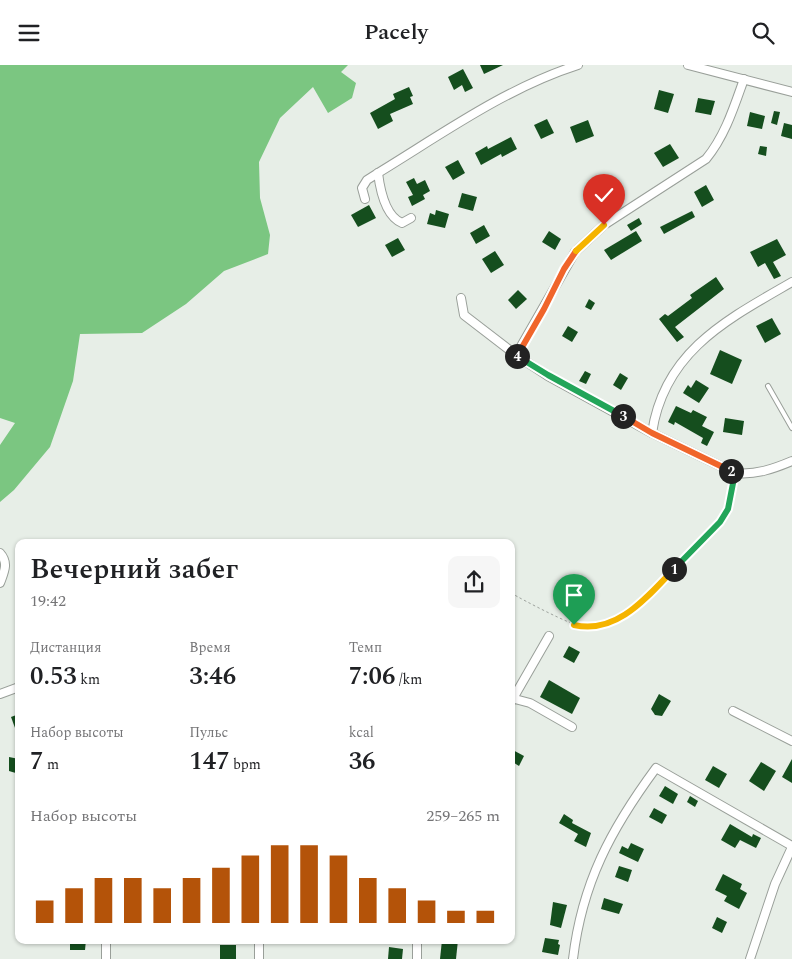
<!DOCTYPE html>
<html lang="ru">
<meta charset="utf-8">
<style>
:root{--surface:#fff;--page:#f6f6f6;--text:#202124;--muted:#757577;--accent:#b45309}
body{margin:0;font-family:Spectral,serif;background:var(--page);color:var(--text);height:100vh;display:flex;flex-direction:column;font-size:19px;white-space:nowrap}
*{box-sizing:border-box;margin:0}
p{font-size:16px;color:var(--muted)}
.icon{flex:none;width:28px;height:28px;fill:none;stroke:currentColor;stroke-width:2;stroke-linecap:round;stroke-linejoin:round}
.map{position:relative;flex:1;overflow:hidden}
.sheet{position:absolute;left:15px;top:474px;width:500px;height:405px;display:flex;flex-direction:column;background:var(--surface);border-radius:10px;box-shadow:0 1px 4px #0004}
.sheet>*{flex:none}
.pin{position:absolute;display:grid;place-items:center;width:42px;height:42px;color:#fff;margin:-51px -21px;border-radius:50% 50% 50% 0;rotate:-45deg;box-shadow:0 0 5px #0007}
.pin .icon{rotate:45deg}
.km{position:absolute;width:25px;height:25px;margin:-12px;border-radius:50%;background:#222;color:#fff;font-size:14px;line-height:25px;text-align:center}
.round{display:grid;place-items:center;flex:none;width:52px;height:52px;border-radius:10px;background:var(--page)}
.head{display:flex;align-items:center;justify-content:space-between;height:85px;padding:0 15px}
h1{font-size:28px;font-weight:600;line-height:38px}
.metrics{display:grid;grid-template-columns:repeat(3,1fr);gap:8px;height:85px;padding:5px 15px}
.metrics div{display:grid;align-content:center}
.metrics b{font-size:25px;font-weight:600}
.metrics small{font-size:14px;font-weight:400}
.metrics p{font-size:14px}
.chart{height:140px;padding:10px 15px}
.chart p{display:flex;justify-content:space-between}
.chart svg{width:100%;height:90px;margin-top:5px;stroke:var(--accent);stroke-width:6}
header{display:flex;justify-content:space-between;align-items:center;height:65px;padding:0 15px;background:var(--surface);font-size:22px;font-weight:600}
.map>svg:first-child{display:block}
</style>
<header><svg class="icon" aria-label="menu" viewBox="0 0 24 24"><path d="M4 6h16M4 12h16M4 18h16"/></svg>Pacely<svg class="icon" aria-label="search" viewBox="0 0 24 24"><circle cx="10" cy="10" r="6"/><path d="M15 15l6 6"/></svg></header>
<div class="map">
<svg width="792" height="894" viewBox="0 0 792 894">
<rect width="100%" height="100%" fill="#e7eee7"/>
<path fill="#7bc681" d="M0,0H348L341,7L356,18L352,33L328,48L313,22L280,53L259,97L260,133L270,170L268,189L224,206L186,239L142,268L80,269L73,316L50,382L14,425L0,437V380L15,358L0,353Z"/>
<g fill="#154e1e">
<path d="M480,0H503L484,9Z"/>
<path d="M463,4L473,23L465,27L462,20L454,25L448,12Z"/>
<path d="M409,22L413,31L410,32L413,39L390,49L393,56L378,64L370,48L395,34L393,29Z"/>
<path d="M659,25L674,29L668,48L654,44Z"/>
<path d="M698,33L715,36L711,50L695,47Z"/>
<path d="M774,46L780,47L777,60L771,58Z"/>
<path d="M750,47L765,51L762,64L747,61Z"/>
<path d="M547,54L554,68L541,74L534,60Z"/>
<path d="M588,55L594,71L576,78L570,62Z"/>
<path d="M784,58L792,60V74L781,71Z"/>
<path d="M511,72L517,84L502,92L501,89L481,100L475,88L487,81L488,84Z"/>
<path d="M670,79L679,93L663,102L654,88Z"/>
<path d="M760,81L767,82L766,91L758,89Z"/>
<path d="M458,95L465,108L453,115L445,102Z"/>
<path d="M414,113L417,119L425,115L430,126L423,130L425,134L412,141L408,132L413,130L406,117Z"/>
<path d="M616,114L622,126L608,134L601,123Z"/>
<path d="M706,120L714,135L702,142L694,127Z"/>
<path d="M462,128L477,132L473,146L458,142Z"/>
<path d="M369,140L376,153L358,162L351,150Z"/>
<path d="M436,145L449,149L445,163L427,159L430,148L435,150Z"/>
<path d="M692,146L695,152L664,169L660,162Z"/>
<path d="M639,153L642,159L631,166L627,160Z"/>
<path d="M484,160L490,171L476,179L470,168Z"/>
<path d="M549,166L561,174L555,185L542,177Z"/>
<path d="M636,166L642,176L611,195L604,185Z"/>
<path d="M398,173L405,185L392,192L385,180Z"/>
<path d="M777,174L786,190L773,197L781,211L774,214L765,198L758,202L750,187Z"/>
<path d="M495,186L504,200L491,208L482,194Z"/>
<path d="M716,212L724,224L675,262L684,272L677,277L659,254L665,249L668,251L692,233L690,230Z"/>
<path d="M518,225L527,234L516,244L508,235Z"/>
<path d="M589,234L595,238L591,245L585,242Z"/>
<path d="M772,253L781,269L765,278L756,261Z"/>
<path d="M568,261L578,267L572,277L562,271Z"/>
<path d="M720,285L742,295L732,319L710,309Z"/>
<path d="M585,306L591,309L586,319L579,316Z"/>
<path d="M620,308L628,313L621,325L613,320Z"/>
<path d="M696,315L709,323L699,338L683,328L688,320L691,323Z"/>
<path d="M676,341L691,348L693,345L707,352L702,361L714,367L707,381L701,378L703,373L675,357L674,360L668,357Z"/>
<path d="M725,353L744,356L742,370L723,367Z"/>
<path d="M569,581L580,587L574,598L563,592Z"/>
<path d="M549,615L580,633L572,649L540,632Z"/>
<path d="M659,629L671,636L662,651L655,650L651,644Z"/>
<path d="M19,649V671H18L11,652Z"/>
<path d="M511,684L524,691L519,701L511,696Z"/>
<path d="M9,692L19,694V709L9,706Z"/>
<path d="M792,694V718L782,712Z"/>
<path d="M761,697L776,706L764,726L749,716Z"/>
<path d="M713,701L727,709L719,723L705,715Z"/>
<path d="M665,721L678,729L673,739L659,731Z"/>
<path d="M690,731L698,736L695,742L687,737Z"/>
<path d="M654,743L667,750L662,759L649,752Z"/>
<path d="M564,749L573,755L572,758L591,768L586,782L574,776L578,769L559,758Z"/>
<path d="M730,759L752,772L753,769L761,773L756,783L740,775L735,783L721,775Z"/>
<path d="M631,778L644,784L638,797L619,788L622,781L628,784Z"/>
<path d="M619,801L632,805L628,817L615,812Z"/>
<path d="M723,809L742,819L740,824L747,828L739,844L724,836L727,831L715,825Z"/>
<path d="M604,833L623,839L619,849L601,844Z"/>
<path d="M553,837L567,840L561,863L550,860Z"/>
<path d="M717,852L727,857L722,868L712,863Z"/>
<path d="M545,873L559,875L558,879L560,880L558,890L542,887Z"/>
<path d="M70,875H86L85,885H70Z"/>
<path d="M442,875H458L456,894H440Z"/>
<rect x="220" y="880" width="16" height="14"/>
<path d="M389,882L403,884L402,894H388Z"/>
</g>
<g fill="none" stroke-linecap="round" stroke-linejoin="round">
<defs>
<path id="service" d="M768,321L792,363"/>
<g id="minor">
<path d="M688,0L792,27"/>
<path d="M378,108C380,124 385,151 402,158L411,153"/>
<path d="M365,134L362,123L367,115L378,108C442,69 506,23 578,0"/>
<path d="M461,233L464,250L516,290L548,311L652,368L735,408C756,410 773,404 792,396"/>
<path d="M516,290L575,187L604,160L706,94C725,71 734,42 744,14"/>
<path d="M652,368C664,286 728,254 792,217"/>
<path d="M0,488C9,498 4,507 0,518"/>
<path d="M0,629L19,622"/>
<path d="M511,633L530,638L572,662"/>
<path d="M511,637L549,571"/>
<path d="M733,646L792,676"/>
<path d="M259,875V894"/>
<path d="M106,894V875"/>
<path d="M417,894V875"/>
<path d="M573,894C582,818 611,764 656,703L792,781"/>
<path d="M750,894L775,819L792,782"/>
</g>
</defs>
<use href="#service" stroke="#999f99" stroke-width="6"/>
<use href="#minor" stroke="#999f99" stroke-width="10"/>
<path stroke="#9da29d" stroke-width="1" stroke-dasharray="2.5 2.5" stroke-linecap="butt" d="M511,528C523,535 572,561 584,562C627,568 690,486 720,457L728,445L733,416"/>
<use href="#service" stroke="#fff" stroke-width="4"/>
<use href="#minor" stroke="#fff" stroke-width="8"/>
</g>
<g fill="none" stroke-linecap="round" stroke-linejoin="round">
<defs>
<path id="split-1" d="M574,560C617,570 647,532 674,504"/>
<path id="split-2" d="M674,504L720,457L728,444L735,408L731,406"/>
<path id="split-3" d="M623,351L652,368L731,406"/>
<path id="split-4" d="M517,291L548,310L623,351"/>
<path id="split-5" d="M517,291L544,244L564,204L576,186"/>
<path id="split-6" d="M576,186L604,160"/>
</defs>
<use href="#split-1" stroke="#fff" stroke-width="10"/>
<use href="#split-2" stroke="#fff" stroke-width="10"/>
<use href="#split-3" stroke="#fff" stroke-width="10"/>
<use href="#split-4" stroke="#fff" stroke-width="10"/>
<use href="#split-5" stroke="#fff" stroke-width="10"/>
<use href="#split-6" stroke="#fff" stroke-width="10"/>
<use href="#split-1" stroke="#f5b400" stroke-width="6"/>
<use href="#split-2" stroke="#22a559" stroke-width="6"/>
<use href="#split-3" stroke="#f0652b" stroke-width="6"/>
<use href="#split-4" stroke="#22a559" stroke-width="6"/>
<use href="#split-5" stroke="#f0652b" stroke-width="6"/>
<use href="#split-6" stroke="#f5b400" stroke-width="6"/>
</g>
</svg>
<div class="pin" style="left:574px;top:560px;background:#1e9e55"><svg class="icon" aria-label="arrive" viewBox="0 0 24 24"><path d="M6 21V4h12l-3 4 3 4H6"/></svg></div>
<div class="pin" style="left:604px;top:160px;background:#d93025"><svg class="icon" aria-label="check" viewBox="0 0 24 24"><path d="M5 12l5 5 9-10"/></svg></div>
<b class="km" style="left:674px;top:504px">1</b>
<b class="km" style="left:731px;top:406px">2</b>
<b class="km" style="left:623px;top:351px">3</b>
<b class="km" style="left:517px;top:291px">4</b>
<section class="sheet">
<div class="head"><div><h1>Вечерний забег</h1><p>19:42</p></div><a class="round"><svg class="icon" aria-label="share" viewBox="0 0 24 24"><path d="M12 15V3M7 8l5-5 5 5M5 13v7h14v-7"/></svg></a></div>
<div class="metrics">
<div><p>Дистанция</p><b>0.53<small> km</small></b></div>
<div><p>Время</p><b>3:46</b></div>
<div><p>Темп</p><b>7:06<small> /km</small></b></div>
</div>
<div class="metrics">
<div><p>Набор высоты</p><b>7<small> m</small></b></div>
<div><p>Пульс</p><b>147<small> bpm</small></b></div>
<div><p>kcal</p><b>36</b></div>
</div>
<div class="chart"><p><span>Набор высоты</span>259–265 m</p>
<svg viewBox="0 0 160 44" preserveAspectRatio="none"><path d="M5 44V33M15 44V27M25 44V22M35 44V22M45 44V27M55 44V22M65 44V17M75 44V11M85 44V6M95 44V6M105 44V11M115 44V22M125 44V27M135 44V33M145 44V38M155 44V38"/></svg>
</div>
</section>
</div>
